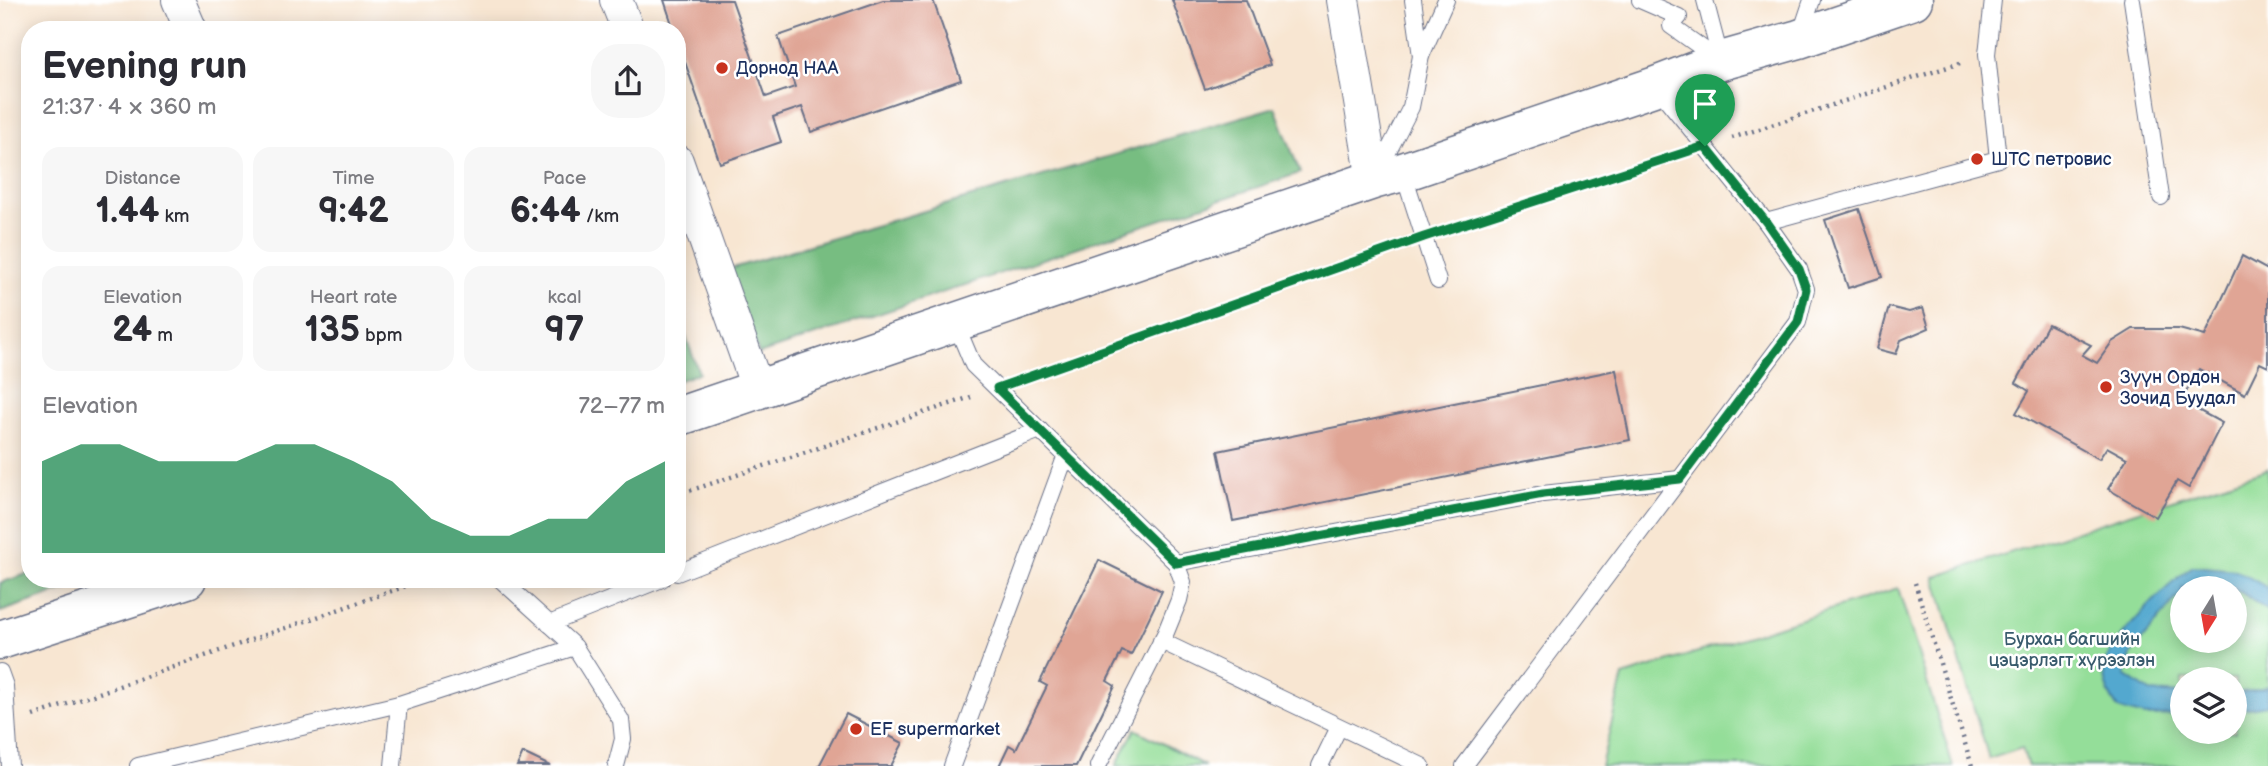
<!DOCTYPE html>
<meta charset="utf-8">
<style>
:root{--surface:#fff;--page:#f7f7f7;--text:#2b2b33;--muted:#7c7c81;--accent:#0b8043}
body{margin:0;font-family:"Balsamiq Sans",sans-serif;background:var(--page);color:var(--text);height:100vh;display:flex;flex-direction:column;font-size:26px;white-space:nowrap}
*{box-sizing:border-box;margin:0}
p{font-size:23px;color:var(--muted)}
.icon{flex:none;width:38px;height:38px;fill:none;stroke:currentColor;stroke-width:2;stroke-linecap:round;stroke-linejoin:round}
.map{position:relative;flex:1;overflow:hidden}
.details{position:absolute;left:21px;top:21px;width:665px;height:567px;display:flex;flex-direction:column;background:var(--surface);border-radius:28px;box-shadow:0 4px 18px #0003}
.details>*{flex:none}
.needle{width:46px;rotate:191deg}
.fabs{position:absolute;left:2170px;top:576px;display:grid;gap:14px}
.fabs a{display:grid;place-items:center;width:77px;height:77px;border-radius:50%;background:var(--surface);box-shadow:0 4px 18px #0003;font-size:35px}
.pin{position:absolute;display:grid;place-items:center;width:60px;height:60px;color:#fff;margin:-72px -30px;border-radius:50% 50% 50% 0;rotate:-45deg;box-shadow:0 0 7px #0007}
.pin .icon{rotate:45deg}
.round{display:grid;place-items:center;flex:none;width:74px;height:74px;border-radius:28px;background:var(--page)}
.overview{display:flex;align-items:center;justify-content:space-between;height:119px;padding:0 21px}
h1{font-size:38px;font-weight:700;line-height:52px}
.metrics{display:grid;grid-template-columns:repeat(3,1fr);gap:10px;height:119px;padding:7px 21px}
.metrics div{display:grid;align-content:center;border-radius:18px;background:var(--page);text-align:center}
.metrics b{font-size:35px;font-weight:700}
.metrics small{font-size:19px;font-weight:400}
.metrics p{font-size:19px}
.chart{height:196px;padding:14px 21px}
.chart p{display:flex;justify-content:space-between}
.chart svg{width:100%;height:126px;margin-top:7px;fill:var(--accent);opacity:.7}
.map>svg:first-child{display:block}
</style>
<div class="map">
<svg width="2268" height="766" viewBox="0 0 2268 766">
<rect width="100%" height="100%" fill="#fff"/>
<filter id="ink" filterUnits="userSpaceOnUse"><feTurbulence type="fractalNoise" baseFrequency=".0143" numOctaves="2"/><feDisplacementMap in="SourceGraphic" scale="14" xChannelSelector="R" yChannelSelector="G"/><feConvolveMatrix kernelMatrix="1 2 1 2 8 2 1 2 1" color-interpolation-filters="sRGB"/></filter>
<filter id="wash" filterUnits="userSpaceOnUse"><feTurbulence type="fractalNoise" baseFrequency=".00686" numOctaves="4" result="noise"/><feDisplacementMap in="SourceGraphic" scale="28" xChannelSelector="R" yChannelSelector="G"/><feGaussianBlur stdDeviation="1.57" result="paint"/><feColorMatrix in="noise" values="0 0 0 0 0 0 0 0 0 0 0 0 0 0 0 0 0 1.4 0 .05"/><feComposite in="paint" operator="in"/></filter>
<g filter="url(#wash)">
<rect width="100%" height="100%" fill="#f8e6d2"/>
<g fill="#94de99" stroke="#58867c" stroke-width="2" fill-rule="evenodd">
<path d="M2268,469V766H2028L2022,748L1989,759L1935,577ZM2182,588H2235V640H2182ZM2182,679H2235V732H2182Z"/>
<path d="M1898,588L1953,766H1601L1623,676Z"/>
<path d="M1135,729L1205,766H1116Z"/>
</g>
<g fill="#77bd81" stroke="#497670" stroke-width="2">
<path d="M1275,107L1300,173L759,354L729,269Z"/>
<path d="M677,313L699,373L677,381Z"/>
<path d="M30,573V579H97L0,612V583Z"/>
</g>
<g fill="#53a8cf" stroke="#376c96" stroke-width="2">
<path d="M2193,566L2236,570L2268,588V611L2242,593L2235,590V588L2209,582L2182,588V592L2132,652L2125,675L2150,692L2182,694V715L2145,716L2118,709C2111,698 2102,683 2104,668C2108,642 2171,582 2193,566Z"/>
<path d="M2268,686V705L2235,710V693L2251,691Z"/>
</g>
<g id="blocks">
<g fill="#e0a595">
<path d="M664,0H732L766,97L795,87L778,36L883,0H933L961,80L811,132L802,107L773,117L781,142L720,163L677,39V30H674Z"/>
<path d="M1172,0H1246L1270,65L1205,89Z"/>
<path d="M1859,209L1882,277L1848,288L1825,220Z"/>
<path d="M2242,256L2268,270V367L2260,363L2245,394L2199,369L2181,401L2222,423L2189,488L2177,481L2156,517L2108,489L2127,458L2107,447L2099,459L2016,413L2029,391L2016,383L2048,324L2091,345L2082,355L2097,363L2112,342L2133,329H2179L2205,336Z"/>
<path d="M1889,307L1909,312L1923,308L1929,328L1901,340L1896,354L1877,349Z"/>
<path d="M1616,370L1630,440L1233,521L1218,451Z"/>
<path d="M1099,560L1162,591L1131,655L1122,651L1107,681L1115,686L1076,766H999L1009,745L1016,749L1047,686L1040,682Z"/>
<path d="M846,714L903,743L891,766H819Z"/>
<path d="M523,753L550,766H517Z"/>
</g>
</g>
</g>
<g filter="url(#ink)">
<use href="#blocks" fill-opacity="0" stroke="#686f87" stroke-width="2"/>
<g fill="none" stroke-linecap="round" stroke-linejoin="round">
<defs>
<g id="service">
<path d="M1413,0L1421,56"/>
<path d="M1640,0L1679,17L1671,26L1719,60"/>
<path d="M1705,0L1721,61"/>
<path d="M2132,0L2161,197"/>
<path d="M1800,36L1812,0"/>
<path d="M1656,86L1766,222L1998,159L1987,54L1993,0"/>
<path d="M1403,172L1438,281"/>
<path d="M1376,175L1411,107L1421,56L1446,0"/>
<path d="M955,322L973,365L1176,563L1183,582L1179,600L1166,632L1098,766"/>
<path d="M1176,563L1543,494L1680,479"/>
<path d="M677,573L1040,430"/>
<path d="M500,579L575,647L621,720L623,739L616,766"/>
<path d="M549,624L662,579"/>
<path d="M1161,641L1422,766"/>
<path d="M0,672L5,686L10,766"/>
<path d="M138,766L399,704L575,647"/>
<path d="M393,766L399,704"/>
<path d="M952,766L1066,455"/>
<path d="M1320,766L1339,727"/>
<path d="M1464,766L1798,322L1806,289L1799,269L1766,222"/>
</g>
<g id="minor">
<path d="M178,0L191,30"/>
<path d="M616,0L628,30"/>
<path d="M1343,0L1373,180"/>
<path d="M677,161L758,390"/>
</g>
<g id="trunk">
<path d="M677,417L1373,180L1403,172L1656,86L1721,61L1799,39L1913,0"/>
<path d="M0,640L187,579"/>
</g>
</defs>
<use href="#service" stroke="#686f87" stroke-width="18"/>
<use href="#minor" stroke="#686f87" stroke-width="34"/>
<use href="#trunk" stroke="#686f87" stroke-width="41"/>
<g stroke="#686f87" stroke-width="4.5" stroke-dasharray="2 5" stroke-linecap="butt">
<path d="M1732,138L1963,62"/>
<path d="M1449,229L1680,154"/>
<path d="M1023,379L1401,245"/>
<path d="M677,495L971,397"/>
<path d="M1915,583L1972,766"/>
<path d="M33,716L426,579"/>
</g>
<use href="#service" stroke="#fff" stroke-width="16"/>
<use href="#minor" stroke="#fff" stroke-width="32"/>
<use href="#trunk" stroke="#fff" stroke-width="38"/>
</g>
</g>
<g fill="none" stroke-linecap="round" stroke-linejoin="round" filter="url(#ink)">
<defs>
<path id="route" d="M1705,146L1766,222L1799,269L1806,289L1798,322L1680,479L1543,494L1176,563L997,388L1424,237Z"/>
</defs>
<use href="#route" stroke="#fff" stroke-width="14"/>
<use href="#route" stroke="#0b8043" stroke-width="9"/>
</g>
<g fill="#c8321e" stroke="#fff" stroke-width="2.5">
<circle cx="722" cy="68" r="7"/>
<circle cx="1977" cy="159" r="7"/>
<circle cx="2106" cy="387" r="7"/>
<circle cx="856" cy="729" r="7"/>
</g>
<g text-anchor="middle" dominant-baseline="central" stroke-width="5" stroke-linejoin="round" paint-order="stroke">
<g font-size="18" fill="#1b2f5e" stroke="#fff" text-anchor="start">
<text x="736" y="68">Дорнод НАА</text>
<text x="1991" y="159">ШТС петровис</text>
<text x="2120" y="377">Зүүн Ордон<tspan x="2120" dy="21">Зочид Буудал</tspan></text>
<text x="870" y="729">EF supermarket</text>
</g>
<g font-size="18" fill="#395b6d" stroke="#fff">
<text x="2072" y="639">Бурхан багшийн<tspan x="2072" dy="21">цэцэрлэгт хүрээлэн</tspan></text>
</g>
</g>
</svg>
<div class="fabs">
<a><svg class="needle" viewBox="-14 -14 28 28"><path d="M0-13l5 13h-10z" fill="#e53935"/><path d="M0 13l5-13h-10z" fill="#7c7c81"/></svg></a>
<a><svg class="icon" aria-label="layers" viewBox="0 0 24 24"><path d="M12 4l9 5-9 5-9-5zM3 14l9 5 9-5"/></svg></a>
</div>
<div class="pin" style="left:1705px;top:146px;background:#1e9e55"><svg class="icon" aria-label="arrive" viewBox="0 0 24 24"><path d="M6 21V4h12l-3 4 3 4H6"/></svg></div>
<section class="details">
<div class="overview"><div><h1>Evening run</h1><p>21:37 · 4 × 360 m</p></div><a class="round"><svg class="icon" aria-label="share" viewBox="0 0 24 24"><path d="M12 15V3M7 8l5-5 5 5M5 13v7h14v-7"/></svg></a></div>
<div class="metrics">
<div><p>Distance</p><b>1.44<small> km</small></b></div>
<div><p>Time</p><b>9:42</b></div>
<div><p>Pace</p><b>6:44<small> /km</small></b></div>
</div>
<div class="metrics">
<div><p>Elevation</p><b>24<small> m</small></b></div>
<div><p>Heart rate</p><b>135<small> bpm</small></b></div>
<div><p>kcal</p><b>97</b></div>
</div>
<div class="chart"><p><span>Elevation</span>72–77 m</p>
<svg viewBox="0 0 160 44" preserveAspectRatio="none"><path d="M0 44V12L10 6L20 6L30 12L40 12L50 12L60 6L70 6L80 12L90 19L100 32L110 38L120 38L130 32L140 32L150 19L160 12V44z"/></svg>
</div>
</section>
</div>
